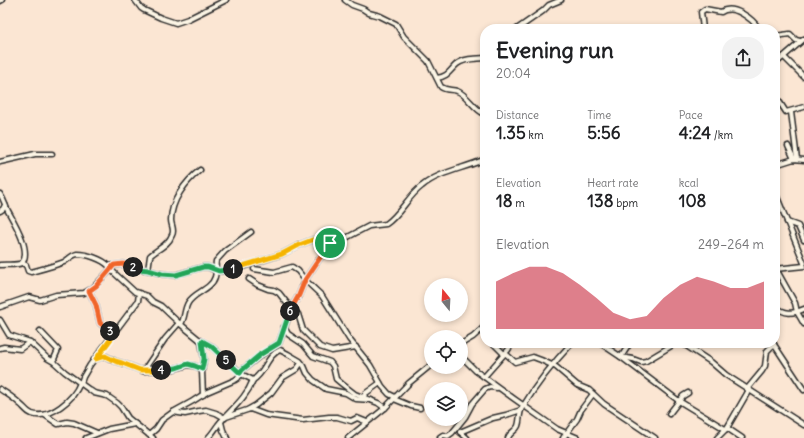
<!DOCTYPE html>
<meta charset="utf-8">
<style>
:root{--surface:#fff;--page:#f2f2f2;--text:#202124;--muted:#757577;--accent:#d1495b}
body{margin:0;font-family:Delius,sans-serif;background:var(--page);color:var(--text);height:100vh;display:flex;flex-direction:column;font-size:15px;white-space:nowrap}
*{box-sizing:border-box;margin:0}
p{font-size:13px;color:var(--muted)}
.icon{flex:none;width:22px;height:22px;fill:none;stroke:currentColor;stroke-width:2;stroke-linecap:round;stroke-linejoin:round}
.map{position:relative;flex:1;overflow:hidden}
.panel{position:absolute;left:480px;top:24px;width:300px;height:324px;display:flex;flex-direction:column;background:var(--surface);border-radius:16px;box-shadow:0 2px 6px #0003}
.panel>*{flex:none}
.needle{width:26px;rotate:342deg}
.controls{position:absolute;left:424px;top:278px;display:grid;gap:8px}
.controls a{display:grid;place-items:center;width:44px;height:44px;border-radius:50%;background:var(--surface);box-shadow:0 2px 6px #0003;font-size:20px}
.pin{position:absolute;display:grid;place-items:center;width:34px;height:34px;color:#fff;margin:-17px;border:2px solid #fff;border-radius:50%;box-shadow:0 1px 4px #0007}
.km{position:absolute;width:20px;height:20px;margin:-10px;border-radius:50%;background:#222;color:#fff;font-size:11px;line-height:20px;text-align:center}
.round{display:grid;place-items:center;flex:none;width:42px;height:42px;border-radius:16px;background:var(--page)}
.overview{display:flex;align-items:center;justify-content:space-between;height:68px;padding:0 16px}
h1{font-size:22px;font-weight:700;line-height:30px}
.metrics{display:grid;grid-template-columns:repeat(3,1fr);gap:6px;height:68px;padding:4px 16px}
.metrics div{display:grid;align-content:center}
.metrics b{font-size:17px;font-weight:700}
.metrics small{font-size:11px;font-weight:400}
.metrics p{font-size:11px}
.chart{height:112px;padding:8px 16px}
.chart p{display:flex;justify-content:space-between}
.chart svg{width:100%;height:72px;margin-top:4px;fill:var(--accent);opacity:.7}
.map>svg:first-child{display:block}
</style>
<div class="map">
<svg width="804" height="438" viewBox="0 0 804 438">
<rect width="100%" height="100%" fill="#fbe6d3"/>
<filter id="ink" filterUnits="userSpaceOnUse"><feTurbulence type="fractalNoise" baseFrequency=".025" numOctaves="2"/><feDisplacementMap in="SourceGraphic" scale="8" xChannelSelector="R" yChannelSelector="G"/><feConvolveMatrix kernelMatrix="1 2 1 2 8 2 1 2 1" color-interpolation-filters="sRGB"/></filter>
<g filter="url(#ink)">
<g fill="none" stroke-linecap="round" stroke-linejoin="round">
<defs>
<g id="minor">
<path d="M135,0L141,8L144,10L161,18L176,23L188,19L226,0"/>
<path d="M345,0L352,5L363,9L369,13L380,16L396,24L404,37L428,61L441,87C447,91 452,89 457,91C467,94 474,110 485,114"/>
<path d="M0,1L2,0"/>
<path d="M517,29L543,11L549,5L561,0"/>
<path d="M703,29L701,12L705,9L721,12C733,4 752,18 759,29"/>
<path d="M775,36L790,34L796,40L800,41"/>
<path d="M784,57L804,77"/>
<path d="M775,64L804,39"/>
<path d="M437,78C449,76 449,71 457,64C464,58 476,59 485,58"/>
<path d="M775,95L786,112L804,107"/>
<path d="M791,112L797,159"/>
<path d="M788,146L794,159"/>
<path d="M0,162L35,154H52"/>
<path d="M775,165L794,159L804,160"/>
<path d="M775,192L804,263"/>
<path d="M0,194C4,200 5,205 8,211C14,222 32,251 22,263C15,266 7,264 0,265"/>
<path d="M0,211L3,209L5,205"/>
<path d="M787,222L798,226L804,240"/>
<path d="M22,263L26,265L28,271L31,272C42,269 54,266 64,262C69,259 72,255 77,254C87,254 102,259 109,266L124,264L139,269L148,270L162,274L175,275L203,267H208L217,271H222L239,268L282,254L299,245L312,240H319L333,243L344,239L369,226L386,224C400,215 408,196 422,186C440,171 464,169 485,159"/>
<path d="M110,269L135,292L147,296L153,302L161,306L179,323L201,341L211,346L243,375L253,380C265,373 267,355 280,350L288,354L300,361L304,366L307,373L313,380L326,389L346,393L356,399L371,400"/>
<path d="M254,269L274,272L292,267L298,271L305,280L322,296L349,339L370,365L382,386L389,394L395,397"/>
<path d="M775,269L804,266"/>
<path d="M776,269L795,303L797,312L804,324"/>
<path d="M148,270L150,256C157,249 168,246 172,235C175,230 171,225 171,220C171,201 185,182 200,170"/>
<path d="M249,279L258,285L268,289L274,290L279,293L286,302L298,314L303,330L320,347L332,351L356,347"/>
<path d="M89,291L96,305L100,323L111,332L113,336"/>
<path d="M775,306C785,315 793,314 804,309"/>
<path d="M0,307L29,297L40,300L56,295L84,293L93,288L112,268"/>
<path d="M0,320L9,335L30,342L47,358L54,362"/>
<path d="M181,324C185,318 184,310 188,303C194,292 211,290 215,277C217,271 215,266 216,261L225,251L251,232"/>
<path d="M284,327L288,334L303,344L313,356L330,362L333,366L336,379L342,384L355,394L378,403L385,408"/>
<path d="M40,331L58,350L54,359L55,363L65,372L87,388L94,393L107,396L117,403L121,407L128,418L153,438"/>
<path d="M201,341L204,359L202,371L203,395"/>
<path d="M493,343L504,354"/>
<path d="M600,343L621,357L633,359L641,362L646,361L676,343"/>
<path d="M630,343L621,357L679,401L725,429"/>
<path d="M682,343L711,362L726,375L804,425"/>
<path d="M773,343L804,390"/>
<path d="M461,344L473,337L485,326"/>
<path d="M0,348L4,347L20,349L30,342"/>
<path d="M505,353L515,362L533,357L541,360L556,367L577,385L589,390L604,404L655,438"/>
<path d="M461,356L476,371L513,398L557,429L578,438"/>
<path d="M96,359L105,356L115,361L122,363L143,371L173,369L188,365L195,366L202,369"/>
<path d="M144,370L165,339L179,323"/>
<path d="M484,377L508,350L512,343"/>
<path d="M81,383L83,377L90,365L138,301L139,293"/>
<path d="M0,389C7,394 14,398 20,404C24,407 27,412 32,414C50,420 74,399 80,383"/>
<path d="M747,389L762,371L765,366L767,351L774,344"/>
<path d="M363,397L366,393L380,383"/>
<path d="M394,399L411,406L420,408"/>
<path d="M249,409L256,405L271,393L282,378L297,369L301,363"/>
<path d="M173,412L185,414L199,411L206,410L216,413L225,418"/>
<path d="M669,414L683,396L688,393"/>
<path d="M45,415L58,424L67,422L74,423L97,433"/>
<path d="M226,417L250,409L266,415L303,420L329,417H337L351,421L357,418L367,422"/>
<path d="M221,422L223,430L227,438"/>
<path d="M727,428L742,438"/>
<path d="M460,432L493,418L506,415L521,410"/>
<path d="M460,432L467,438"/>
<path d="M149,435L156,429L162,420L173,412L193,401L207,392L235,380L238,378L242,370L261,355L279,343L292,307L299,295L305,280L330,243"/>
<path d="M440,437L443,435L448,436L452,433L465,417L472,404L485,389L490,387L497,388"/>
<path d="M86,438L109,429L135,424"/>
<path d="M208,438C212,434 215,429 218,425C230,410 246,399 253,380"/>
<path d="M348,438L385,408L409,383L431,365"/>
<path d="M508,438C510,432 516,431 518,426C520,421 519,413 522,408C536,385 553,363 572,343"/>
<path d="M563,438L577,419L581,410L593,394"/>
<path d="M717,438L727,428L749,390"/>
</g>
</defs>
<use href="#minor" stroke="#2b2b2b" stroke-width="7"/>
<use href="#minor" stroke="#fcf5e5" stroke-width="4"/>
</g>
</g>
<g fill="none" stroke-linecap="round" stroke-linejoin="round" filter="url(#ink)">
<defs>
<path id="split-1" d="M233,269L282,254L299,245L312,240H319L330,243"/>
<path id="split-2" d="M133,267L139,269L148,270L162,274L176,275L203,267H208L219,271L233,269"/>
<path id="split-3" d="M110,331L100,323L96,305L89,291L96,286L114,265L124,264L133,267"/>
<path id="split-4" d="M110,331L113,336L96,359L105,356L115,361L122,363L140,370H161"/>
<path id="split-5" d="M161,370L176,368L188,364L195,366L202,369L204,359L202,341L211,346L226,360"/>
<path id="split-6" d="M226,360L240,373L242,370L261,354L279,343L290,311"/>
<path id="split-7" d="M290,311L299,295L305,280L330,243"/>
</defs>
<use href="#split-1" stroke="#fff" stroke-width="8"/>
<use href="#split-2" stroke="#fff" stroke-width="8"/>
<use href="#split-3" stroke="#fff" stroke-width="8"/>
<use href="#split-4" stroke="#fff" stroke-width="8"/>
<use href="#split-5" stroke="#fff" stroke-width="8"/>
<use href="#split-6" stroke="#fff" stroke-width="8"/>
<use href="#split-7" stroke="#fff" stroke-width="8"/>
<use href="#split-1" stroke="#f5b400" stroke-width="5"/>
<use href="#split-2" stroke="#22a559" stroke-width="5"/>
<use href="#split-3" stroke="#f0652b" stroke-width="5"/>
<use href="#split-4" stroke="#f5b400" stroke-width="5"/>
<use href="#split-5" stroke="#22a559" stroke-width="5"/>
<use href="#split-6" stroke="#22a559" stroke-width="5"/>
<use href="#split-7" stroke="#f0652b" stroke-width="5"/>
</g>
</svg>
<div class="controls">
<a><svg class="needle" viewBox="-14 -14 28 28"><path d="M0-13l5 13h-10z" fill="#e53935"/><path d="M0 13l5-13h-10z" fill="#757577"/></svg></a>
<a><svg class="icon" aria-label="locate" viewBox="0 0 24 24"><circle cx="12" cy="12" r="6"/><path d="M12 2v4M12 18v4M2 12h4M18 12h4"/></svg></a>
<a><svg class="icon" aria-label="layers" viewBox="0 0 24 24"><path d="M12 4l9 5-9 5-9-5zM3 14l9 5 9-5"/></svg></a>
</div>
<div class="pin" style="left:330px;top:243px;background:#1e9e55"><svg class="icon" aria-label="arrive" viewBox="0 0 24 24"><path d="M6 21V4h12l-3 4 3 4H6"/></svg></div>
<b class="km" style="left:233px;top:269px">1</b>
<b class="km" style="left:133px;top:267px">2</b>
<b class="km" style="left:110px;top:331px">3</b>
<b class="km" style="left:161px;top:370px">4</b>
<b class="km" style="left:226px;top:360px">5</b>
<b class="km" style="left:290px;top:311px">6</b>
<section class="panel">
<div class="overview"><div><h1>Evening run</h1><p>20:04</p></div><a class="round"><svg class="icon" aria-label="share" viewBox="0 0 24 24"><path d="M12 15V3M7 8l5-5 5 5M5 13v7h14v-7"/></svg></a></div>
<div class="metrics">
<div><p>Distance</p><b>1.35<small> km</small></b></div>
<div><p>Time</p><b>5:56</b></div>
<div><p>Pace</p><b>4:24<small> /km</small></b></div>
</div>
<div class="metrics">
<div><p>Elevation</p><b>18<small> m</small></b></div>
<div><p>Heart rate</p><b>138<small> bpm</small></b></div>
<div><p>kcal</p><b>108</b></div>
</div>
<div class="chart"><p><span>Elevation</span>249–264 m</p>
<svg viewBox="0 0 160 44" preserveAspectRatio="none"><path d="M0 44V15L10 10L20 6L30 6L40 10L50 17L60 25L70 34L80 38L90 36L100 25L110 17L120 12L130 15L140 19L150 19L160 15V44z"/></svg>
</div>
</section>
</div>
